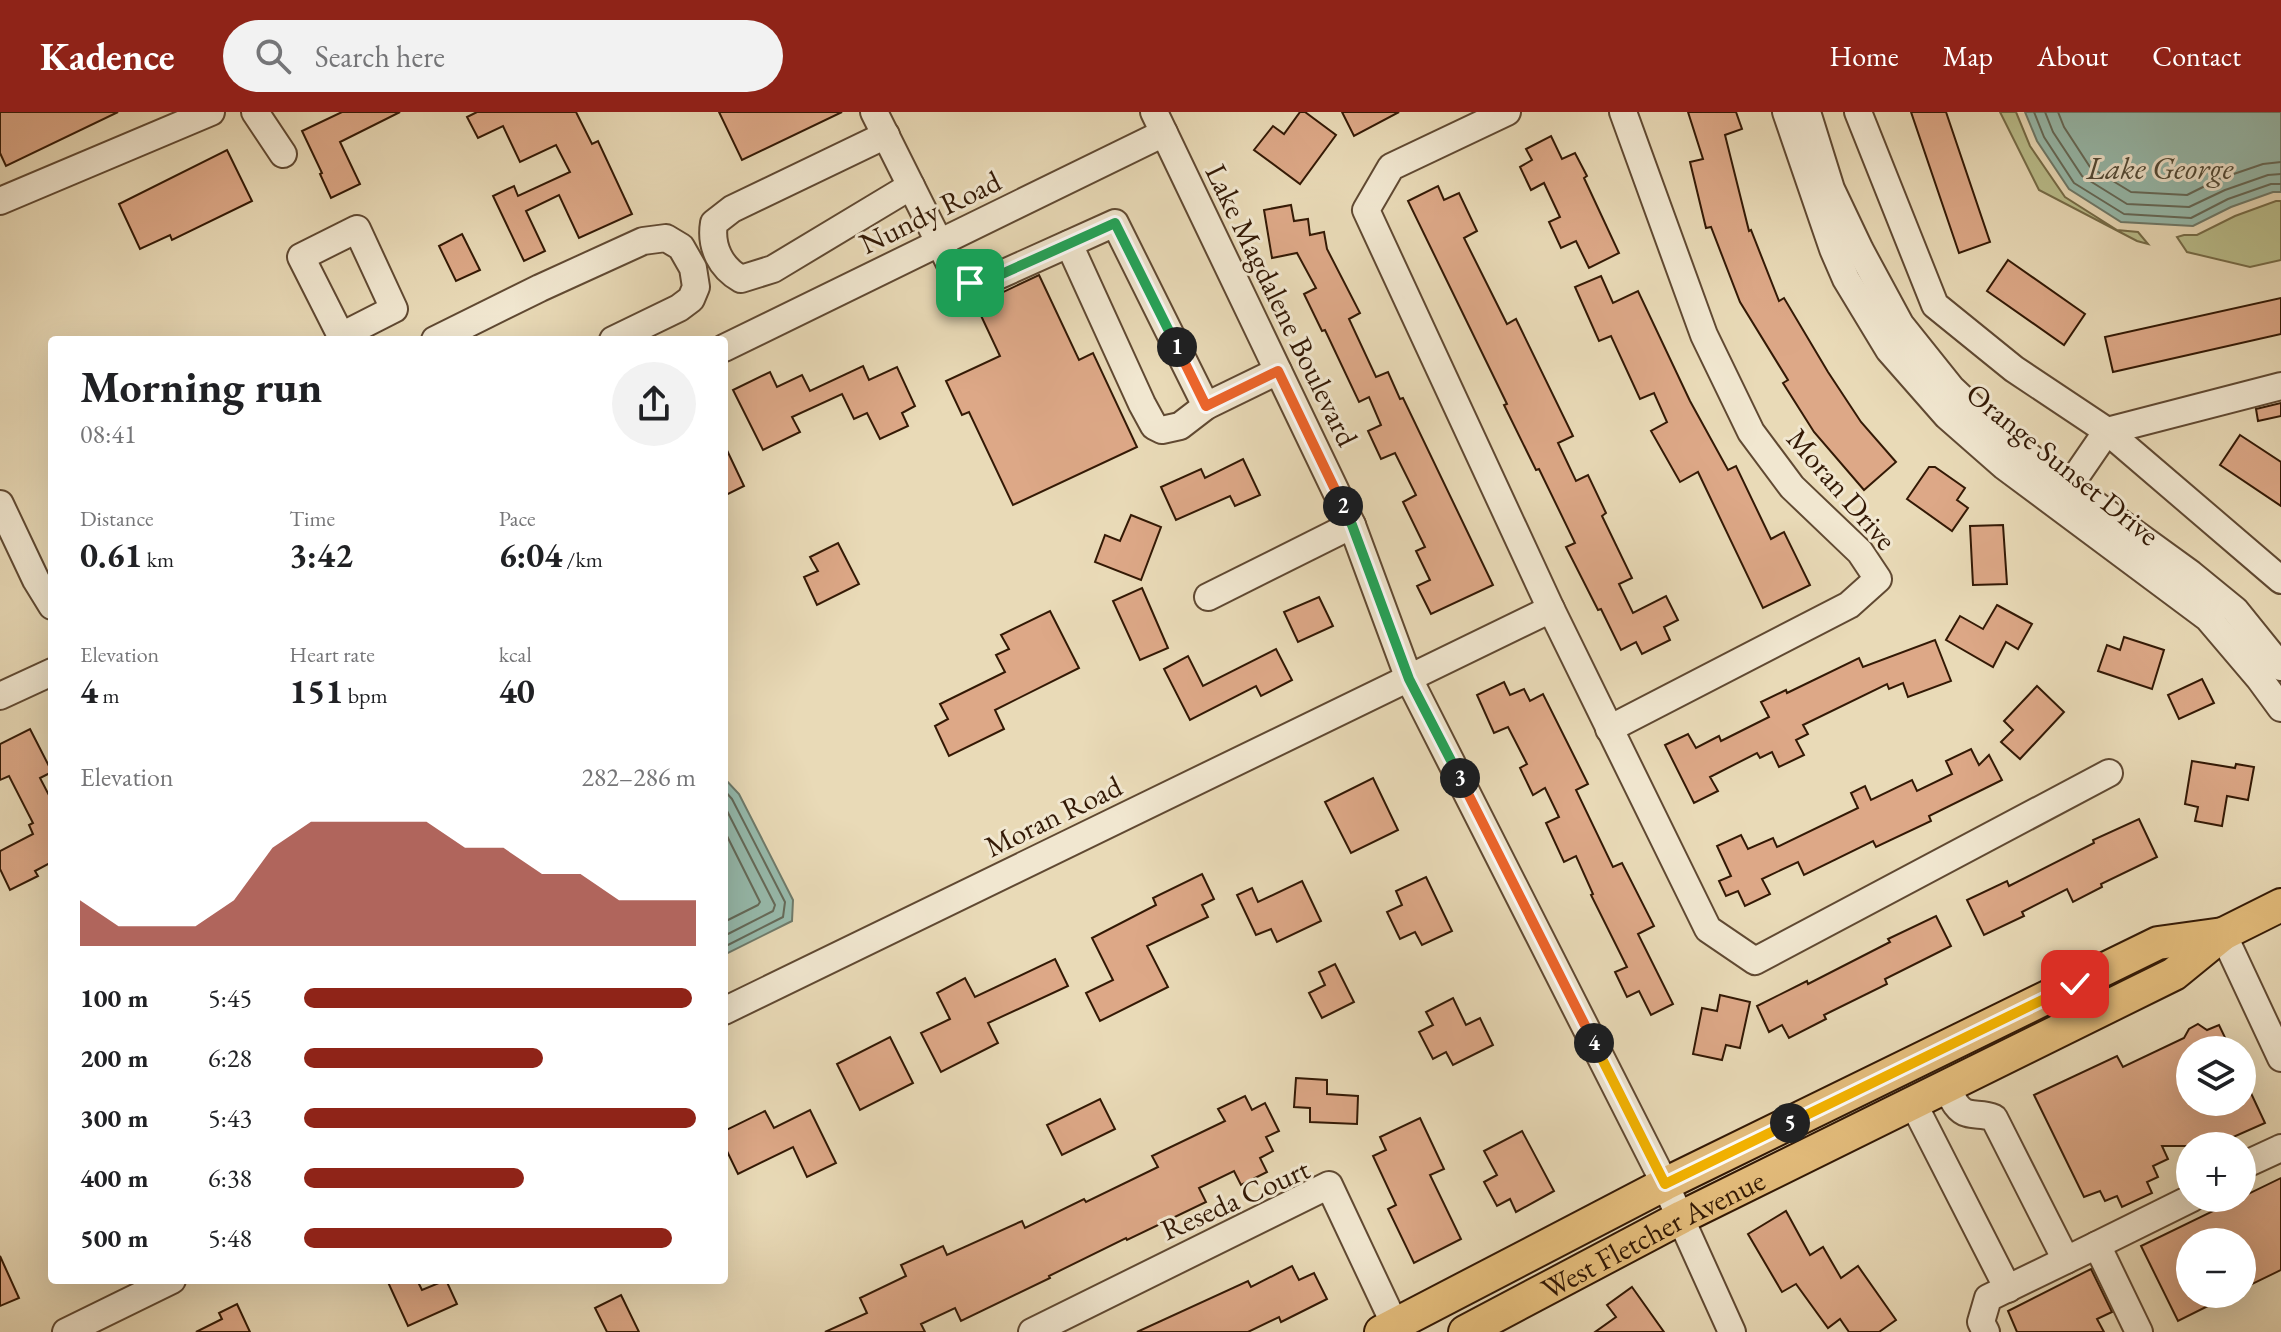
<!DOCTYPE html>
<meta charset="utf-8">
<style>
:root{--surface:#fff;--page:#f2f2f2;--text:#202124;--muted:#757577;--accent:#8f2418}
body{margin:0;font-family:"EB Garamond",serif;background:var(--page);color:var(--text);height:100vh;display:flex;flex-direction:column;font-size:30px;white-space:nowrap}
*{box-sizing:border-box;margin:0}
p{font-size:26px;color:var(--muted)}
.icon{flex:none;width:44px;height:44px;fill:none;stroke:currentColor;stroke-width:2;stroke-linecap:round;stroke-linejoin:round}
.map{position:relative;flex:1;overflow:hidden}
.details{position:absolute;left:48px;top:224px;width:680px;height:948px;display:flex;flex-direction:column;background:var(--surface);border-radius:8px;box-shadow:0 8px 32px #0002}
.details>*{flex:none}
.buttons{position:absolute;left:2176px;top:924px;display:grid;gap:16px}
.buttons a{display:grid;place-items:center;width:80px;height:80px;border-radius:50%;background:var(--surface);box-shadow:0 8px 32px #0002;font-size:40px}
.pin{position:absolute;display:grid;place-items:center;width:68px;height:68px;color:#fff;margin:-34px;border-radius:16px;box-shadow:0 4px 12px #0006}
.km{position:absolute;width:40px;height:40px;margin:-20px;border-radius:50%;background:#222;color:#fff;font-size:22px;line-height:40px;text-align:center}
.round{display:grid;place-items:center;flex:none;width:84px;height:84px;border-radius:42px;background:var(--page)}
.head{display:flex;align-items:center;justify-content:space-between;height:136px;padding:0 32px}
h1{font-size:44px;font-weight:700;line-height:60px}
.stats{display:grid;grid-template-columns:repeat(3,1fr);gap:12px;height:136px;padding:8px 32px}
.stats div{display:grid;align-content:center}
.stats b{font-size:34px;font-weight:700}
.stats small{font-size:22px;font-weight:400}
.stats p{font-size:22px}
.chart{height:224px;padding:16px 32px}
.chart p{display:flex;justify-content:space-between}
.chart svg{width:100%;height:144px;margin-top:8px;fill:var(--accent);opacity:.7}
ul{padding:0 32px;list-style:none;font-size:26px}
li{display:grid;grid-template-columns:128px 96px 1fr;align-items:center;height:60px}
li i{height:20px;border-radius:10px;background:var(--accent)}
header{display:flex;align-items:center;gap:48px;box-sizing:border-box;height:112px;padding:0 40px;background:var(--accent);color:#fff}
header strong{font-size:38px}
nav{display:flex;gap:44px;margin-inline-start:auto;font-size:28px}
.search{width:560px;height:72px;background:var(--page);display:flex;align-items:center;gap:20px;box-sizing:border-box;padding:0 28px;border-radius:44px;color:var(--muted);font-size:30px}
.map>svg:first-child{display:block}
</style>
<header>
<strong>Kadence</strong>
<div class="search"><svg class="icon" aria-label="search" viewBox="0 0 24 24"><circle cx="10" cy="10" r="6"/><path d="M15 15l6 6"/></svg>Search here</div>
<nav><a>Home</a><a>Map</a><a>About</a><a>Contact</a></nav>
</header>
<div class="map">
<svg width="2281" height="1220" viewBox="0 0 2281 1220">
<rect width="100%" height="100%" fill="#e9dab7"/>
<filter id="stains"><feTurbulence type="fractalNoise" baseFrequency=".0025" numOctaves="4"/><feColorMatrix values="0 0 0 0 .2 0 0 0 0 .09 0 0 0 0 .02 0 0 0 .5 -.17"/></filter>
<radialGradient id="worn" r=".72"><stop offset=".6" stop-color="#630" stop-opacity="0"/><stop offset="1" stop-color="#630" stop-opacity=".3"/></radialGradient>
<g fill="#babe8c" stroke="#766c48" stroke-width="2">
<path d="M2000,0H2016L2030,34L2065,85L2117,118L2138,120L2148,132L2137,129L2039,78Z"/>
<path d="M2276,89H2281V148L2250,155L2187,140L2177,125L2184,123H2197L2235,104Z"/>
</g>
<g fill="#97bbad" stroke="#6f7a6a" stroke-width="2">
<path d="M2025,0H2281V80H2273L2231,95L2193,114L2121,110L2069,77L2037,29Z"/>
<path d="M724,666L739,682L793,788L792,809L724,843Z"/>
</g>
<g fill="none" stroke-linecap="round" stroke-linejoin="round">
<g stroke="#656a59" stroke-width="2">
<path d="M2034,0L2044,25L2074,71L2124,102L2191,106L2228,87L2271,72H2281"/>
<path d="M2045,0L2053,20L2082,64L2127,92L2189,95L2225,78L2268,63L2281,62"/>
<path d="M2058,0L2064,15L2090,55L2131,80L2187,83L2219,67L2263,52L2281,50"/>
<path d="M724,678L732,687L785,790L783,805L724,835"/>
<path d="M724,693L775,793L773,799L724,824"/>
<path d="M724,718L760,790L758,793L724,810"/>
</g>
</g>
<g fill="#dda887" stroke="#331905" stroke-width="2">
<path d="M0,0H118L6,54L0,41Z"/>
<path d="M342,0H400L340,30L360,72L331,86L320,62L322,61L302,19Z"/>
<path d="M477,0H576L592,32L598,29L632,102L579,126L559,83L526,99L545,139L524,149L493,84L514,74L518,84L570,60L556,33L520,50L503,14L478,26L467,5Z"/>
<path d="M719,0H842L742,48Z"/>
<path d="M1300,0H1305L1336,23L1300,72L1254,38L1273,14L1284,22Z"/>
<path d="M1342,0H1399L1354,24Z"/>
<path d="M1688,0H1736L1742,17L1725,23L1749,119L1751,118L1779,189L1784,186L1828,260L1861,310L1896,350L1864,378L1814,320L1783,271L1788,268L1740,190L1711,115L1706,116L1690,50L1703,47Z"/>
<path d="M1911,0H1946L1990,130L1959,141Z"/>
<path d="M1551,24L1562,47L1575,41L1587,64L1584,66L1619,141L1589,156L1576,129L1561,136L1549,110L1560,105L1544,71L1531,78L1520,55L1532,48L1526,37Z"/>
<path d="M227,38L252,89L172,128L170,123L140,137L119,92Z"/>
<path d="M1438,74L1444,88L1459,81L1477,119L1464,126L1507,212L1516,207L1573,324L1558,331L1576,369L1588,363L1606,401L1602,404L1632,466L1619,472L1633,501L1666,484L1678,508L1664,515L1670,528L1642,542L1636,530L1621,538L1601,497L1598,498L1566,435L1575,431L1539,357L1536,358L1504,293L1507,292L1408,89Z"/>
<path d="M1291,93L1294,109L1308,107L1310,123L1324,120L1327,137L1360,201L1349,207L1376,265L1388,260L1400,287L1403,286L1493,473L1431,502L1417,474L1430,468L1416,439L1425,435L1403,390L1416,383L1395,341L1381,347L1368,319L1381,313L1369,285L1359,290L1325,218L1322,219L1304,182L1316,176L1297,141L1272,146L1264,98Z"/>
<path d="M462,122L480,158L456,169L439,134Z"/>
<path d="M2008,148L2085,202L2064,233L1987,179Z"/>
<path d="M1039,163L1079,248L1093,241L1137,335L1013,393L969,300L962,303L946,269L1000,244L976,193Z"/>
<path d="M1601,164L1613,191L1638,179L1690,289L1728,358L1736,354L1771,427L1784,420L1810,473L1763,496L1698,360L1680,370L1651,319L1667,310L1654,281L1640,287L1611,224L1599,229L1575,175Z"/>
<path d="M2281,186V222L2113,260L2105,225Z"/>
<path d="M863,254L869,268L897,255L915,294L902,301L908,314L880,327L867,301L854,307L842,282L792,305L800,320L763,338L733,278L770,260L777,275L802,263L810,279Z"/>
<path d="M2281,291V304L2258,309L2256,297Z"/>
<path d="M2240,323L2281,350V394L2220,353Z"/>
<path d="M724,332L744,374L724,384Z"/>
<path d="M1243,347L1260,383L1235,394L1230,384L1176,408L1161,375L1201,357L1205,366Z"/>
<path d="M1929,355H1935L1965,376L1957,388L1968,396L1952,419L1907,387Z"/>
<path d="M1131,403L1161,415L1141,468L1095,450L1105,423L1120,429Z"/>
<path d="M2003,413L2007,472L1973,473L1970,414Z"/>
<path d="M838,431L859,472L817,493L804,465L818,459L810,445Z"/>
<path d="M1142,476L1168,536L1140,548L1113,489Z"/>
<path d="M1319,485L1333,514L1298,530L1284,500Z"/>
<path d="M1997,493L2032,512L2018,537L2006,530L1993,555L1946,528L1960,504L1983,517Z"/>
<path d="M1050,499L1079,556L995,598L1004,617L949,644L935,614L948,607L940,592L1005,560L996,543L1009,537L1001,523Z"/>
<path d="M2124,525L2164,538L2152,577L2098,559L2107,533L2120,538Z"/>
<path d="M1935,528L1951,569L1908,585L1903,571L1889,577L1887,572L1803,613L1808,622L1796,628L1804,643L1779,655L1772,640L1760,646L1757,641L1710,665L1718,679L1694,691L1665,633L1688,622L1696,636L1719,624L1721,629L1769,605L1761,590L1786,578L1787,581L1859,546L1863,555Z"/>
<path d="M1276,537L1292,568L1261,584L1256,574L1190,608L1164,557L1188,544L1203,574Z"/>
<path d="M2202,567L2214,591L2179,607L2168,583Z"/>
<path d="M1504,570L1510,583L1524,577L1530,589L1543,582L1588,672L1576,678L1613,755L1622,751L1654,814L1638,822L1673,892L1651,903L1639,879L1627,885L1615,860L1627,855L1591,783L1593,782L1576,744L1564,750L1546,711L1559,705L1545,676L1533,683L1520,656L1527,652L1508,615L1494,621L1477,583Z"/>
<path d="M2037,574L2064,600L2020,647L2001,630L2013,618L2004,609Z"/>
<path d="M30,617L52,660L40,666L52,689V750L35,759L38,764L10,778L0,757V739L33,722L29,713L33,711L9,664L0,668V632Z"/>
<path d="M1971,637L1979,653L1989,643L2002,668L1929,704L1931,709L1876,735L1873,729L1804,763L1798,750L1762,767L1770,782L1745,794L1738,779L1726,784L1719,769L1731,764L1717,734L1741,723L1748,737L1773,726L1777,735L1858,696L1851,681L1865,674L1871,688L1912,668L1917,679L1952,662L1946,649Z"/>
<path d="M2192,649L2235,656L2236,652L2254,655L2248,688L2227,684L2222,714L2195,709L2198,695L2185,692Z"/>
<path d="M1373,666L1398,718L1351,741L1325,690Z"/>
<path d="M2139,707L2157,745L2101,772L2102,775L2073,790L2067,777L2022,800L2024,804L1984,823L1967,788L2007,769L2009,774L2094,731L2093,728Z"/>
<path d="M1202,762L1214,787L1202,793L1208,805L1147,834L1168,875L1100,909L1086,881L1113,868L1092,826L1156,793L1153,786Z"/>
<path d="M1426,765L1452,819L1422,833L1415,820L1400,827L1387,800L1402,793L1396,779Z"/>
<path d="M1302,769L1321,809L1277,830L1271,817L1256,823L1237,783L1252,776L1258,790Z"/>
<path d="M1936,804L1951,834L1885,867L1887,872L1824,903L1826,907L1789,926L1782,913L1769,920L1757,894L1807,869L1808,872L1890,830L1888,827Z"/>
<path d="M1055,847L1068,874L988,911L998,931L941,960L921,921L950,907L937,881L965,866L975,885Z"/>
<path d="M1335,852L1354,890L1322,906L1309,881L1325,873L1319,860Z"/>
<path d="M1720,883L1750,890L1740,936L1726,933L1722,948L1693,942L1702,896L1717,899Z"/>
<path d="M1453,886L1466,913L1480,906L1493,933L1453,953L1446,940L1433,947L1419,920L1433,913L1426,900Z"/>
<path d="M2198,912L2207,918L2219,913L2231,938H2190V990H2242V962L2265,1011L2213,1034H2162L2168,1047L2153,1054L2158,1065L2147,1070L2152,1081L2122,1095L2117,1084L2105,1089L2100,1079L2084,1085L2034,983L2117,944L2123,955L2184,926L2189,917Z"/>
<path d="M890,925L913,971L860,998L837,952Z"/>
<path d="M1296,966L1327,968V982L1358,984L1357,1012L1310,1010V996L1294,995Z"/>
<path d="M1245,984L1252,998L1265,991L1279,1019L1266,1025L1273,1039L1260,1046L1267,1060L1241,1073L1234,1059L1199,1076L1206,1090L1127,1128L1126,1126L1049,1164L1050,1166L961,1209L955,1196L921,1212L925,1220H825L867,1201L860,1186L906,1164L901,1153L943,1134L947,1143L1022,1109L1025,1116L1084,1087L1086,1090L1158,1055L1152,1044L1225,1009L1218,997Z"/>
<path d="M1100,987L1115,1017L1062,1043L1047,1013Z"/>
<path d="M810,998L836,1051L807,1065L793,1035L738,1062L724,1033V1019L765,999L774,1016Z"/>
<path d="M1420,1006L1444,1057L1430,1063L1461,1127L1414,1151L1388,1097L1396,1093L1373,1044L1386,1038L1380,1025Z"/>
<path d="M1522,1019L1554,1079L1516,1100L1510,1087L1497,1094L1484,1070L1497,1063L1484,1039Z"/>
<path d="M2281,1066V1158L2242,1177V1130H2190V1182H2232L2178,1209L2141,1134Z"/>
<path d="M1786,1099L1810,1143L1823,1135L1841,1166L1858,1154L1896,1208L1879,1220H1849L1840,1207L1828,1216L1796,1172L1782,1180L1748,1122Z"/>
<path d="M0,1144L19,1186L0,1194Z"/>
<path d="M1292,1154L1299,1168L1314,1161L1327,1187L1281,1210L1279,1205L1248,1220H1137L1248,1169L1251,1175Z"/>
<path d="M2091,1157L2112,1200L2097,1207L2104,1220H2017L2008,1199Z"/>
<path d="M387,1168H417L422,1178L446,1168L457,1192L408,1214Z"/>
<path d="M1632,1175L1664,1220H1595L1616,1205L1607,1193Z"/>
<path d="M621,1183L639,1220H607L595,1196Z"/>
<path d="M237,1192L250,1220H196L222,1207L219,1201Z"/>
</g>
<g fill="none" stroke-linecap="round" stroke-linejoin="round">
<defs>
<g id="minor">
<path d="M255,0L283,42"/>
<path d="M874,0L958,168L970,171L984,170L1115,111L1206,294"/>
<path d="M1154,0L1352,413L1409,567L1665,1072L1732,1220"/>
<path d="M1507,0L1391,55L1366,98L1551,497L1708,817L1755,849L2109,661"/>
<path d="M1786,0L1833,137L1846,167L1889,238L1947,304L2004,354L2208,506L2259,566L2281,596"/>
<path d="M1807,0L1831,77L1860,138L1900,212L1952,277L2005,327L2191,462L2235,498L2281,555"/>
<path d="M1858,0L1935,193L2014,257L2107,319L2281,468"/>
<path d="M886,23L732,97L714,111C710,135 721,156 741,167L773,157L911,74"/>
<path d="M0,89L211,0"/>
<path d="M1069,132L1142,292L1154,314L1162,318L1180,314L1206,294L1278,259"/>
<path d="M341,224L394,197L357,117L301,145L341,224L343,228"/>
<path d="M435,228L540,176L643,129L666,126L681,135L693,156L696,175L691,187L679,196L613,228"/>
<path d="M724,236L1164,21"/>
<path d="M2107,319L2281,274"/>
<path d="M2059,389L2107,319"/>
<path d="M0,392L36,468L52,494"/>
<path d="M1208,485L1352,413"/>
<path d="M0,584L52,560"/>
<path d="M1609,617L1849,493L1878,467L1860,440L1792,375L1751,320L1704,223L1623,0"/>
<path d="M2223,822L2281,946"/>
<path d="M724,899L1551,497"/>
<path d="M1946,974C1951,983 1956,998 1967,1001C1976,1004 1983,1001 1994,1006L2066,1148"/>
<path d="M1913,991L2008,1177"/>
<path d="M2242,1054L2281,1036"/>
<path d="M2097,1133L2192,1086"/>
<path d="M66,1220L172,1168"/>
<path d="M1032,1220L1329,1073L1395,1213"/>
<path d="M1986,1220L1981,1210L1988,1186L2097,1133L2139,1220"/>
</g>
<g id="major">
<path d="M1381,1220L1665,1072L2158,831L2223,822"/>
<path id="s1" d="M1465,1220L1682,1105L2174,862L2223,822L2281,793"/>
</g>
</defs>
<use href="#minor" stroke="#604932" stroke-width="30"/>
<use href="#major" stroke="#331905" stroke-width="36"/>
<use href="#minor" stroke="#f1e7d0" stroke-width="26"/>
<use href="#major" stroke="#e4bd7c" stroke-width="32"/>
</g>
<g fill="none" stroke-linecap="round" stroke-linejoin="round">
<defs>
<path id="split-1" d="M970,171L984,170L1115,111L1177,235"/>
<path id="split-2" d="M1177,235L1206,294L1278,259L1343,394"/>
<path id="split-3" d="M1343,394L1352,413L1409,567L1460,666"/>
<path id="split-4" d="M1460,666L1594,931"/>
<path id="split-5" d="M1594,931L1665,1072L1790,1011"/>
<path id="split-6" d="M1790,1011L2075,872"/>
</defs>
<use href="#split-1" stroke="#fff" stroke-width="16"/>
<use href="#split-2" stroke="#fff" stroke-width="16"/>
<use href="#split-3" stroke="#fff" stroke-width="16"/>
<use href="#split-4" stroke="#fff" stroke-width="16"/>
<use href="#split-5" stroke="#fff" stroke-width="16"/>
<use href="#split-6" stroke="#fff" stroke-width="16"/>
<use href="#split-1" stroke="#22a559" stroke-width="10"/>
<use href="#split-2" stroke="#f0652b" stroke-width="10"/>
<use href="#split-3" stroke="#22a559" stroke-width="10"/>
<use href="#split-4" stroke="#f0652b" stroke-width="10"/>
<use href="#split-5" stroke="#f5b400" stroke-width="10"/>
<use href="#split-6" stroke="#f5b400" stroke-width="10"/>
</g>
<g text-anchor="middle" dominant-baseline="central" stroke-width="6" stroke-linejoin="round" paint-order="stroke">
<g font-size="30" fill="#331905" stroke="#f1e7d0">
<text transform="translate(930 100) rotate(-26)">Nundy Road</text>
<text transform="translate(1282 193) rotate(64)">Lake Magdalene Boulevard</text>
<text transform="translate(2063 352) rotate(39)">Orange Sunset Drive</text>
<text transform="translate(1842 377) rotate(49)">Moran Drive</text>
<text transform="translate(1053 704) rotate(-26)">Moran Road</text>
<text transform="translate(1235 1087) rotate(-24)">Reseda Court</text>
<text stroke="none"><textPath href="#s1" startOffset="212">West Fletcher Avenue</textPath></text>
</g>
<g font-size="32" font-style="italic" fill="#514a37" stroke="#f1e7d0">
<text x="2160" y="56">Lake George</text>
</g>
</g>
<rect width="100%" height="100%" filter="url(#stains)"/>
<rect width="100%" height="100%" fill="url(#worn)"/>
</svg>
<div class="buttons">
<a><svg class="icon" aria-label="layers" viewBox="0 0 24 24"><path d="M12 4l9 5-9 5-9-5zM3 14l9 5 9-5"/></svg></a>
<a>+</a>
<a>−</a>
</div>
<div class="pin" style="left:970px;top:171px;background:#1e9e55"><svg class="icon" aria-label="arrive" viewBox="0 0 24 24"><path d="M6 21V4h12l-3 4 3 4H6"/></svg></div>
<div class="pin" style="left:2075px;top:872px;background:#d93025"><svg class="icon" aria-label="check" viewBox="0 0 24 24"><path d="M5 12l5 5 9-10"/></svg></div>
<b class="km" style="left:1177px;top:235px">1</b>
<b class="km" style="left:1343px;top:394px">2</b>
<b class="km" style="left:1460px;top:666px">3</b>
<b class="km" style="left:1594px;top:931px">4</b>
<b class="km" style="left:1790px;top:1011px">5</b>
<section class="details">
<div class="head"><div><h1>Morning run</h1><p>08:41</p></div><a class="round"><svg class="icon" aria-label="share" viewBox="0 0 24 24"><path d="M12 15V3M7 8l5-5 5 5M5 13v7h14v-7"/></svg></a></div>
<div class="stats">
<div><p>Distance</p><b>0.61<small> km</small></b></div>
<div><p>Time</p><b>3:42</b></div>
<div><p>Pace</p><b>6:04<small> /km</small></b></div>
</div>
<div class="stats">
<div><p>Elevation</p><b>4<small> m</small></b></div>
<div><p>Heart rate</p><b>151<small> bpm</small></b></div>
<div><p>kcal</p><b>40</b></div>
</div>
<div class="chart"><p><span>Elevation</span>282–286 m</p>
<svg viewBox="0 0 160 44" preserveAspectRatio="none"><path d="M0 44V30L10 38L20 38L30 38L40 30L50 14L60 6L70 6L80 6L90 6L100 14L110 14L120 22L130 22L140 30L150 30L160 30V44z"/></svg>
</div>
<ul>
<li><b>100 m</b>5:45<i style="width:99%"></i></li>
<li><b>200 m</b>6:28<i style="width:61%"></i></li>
<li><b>300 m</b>5:43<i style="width:100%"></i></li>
<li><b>400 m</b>6:38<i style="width:56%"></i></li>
<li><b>500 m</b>5:48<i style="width:94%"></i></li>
</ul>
</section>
</div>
